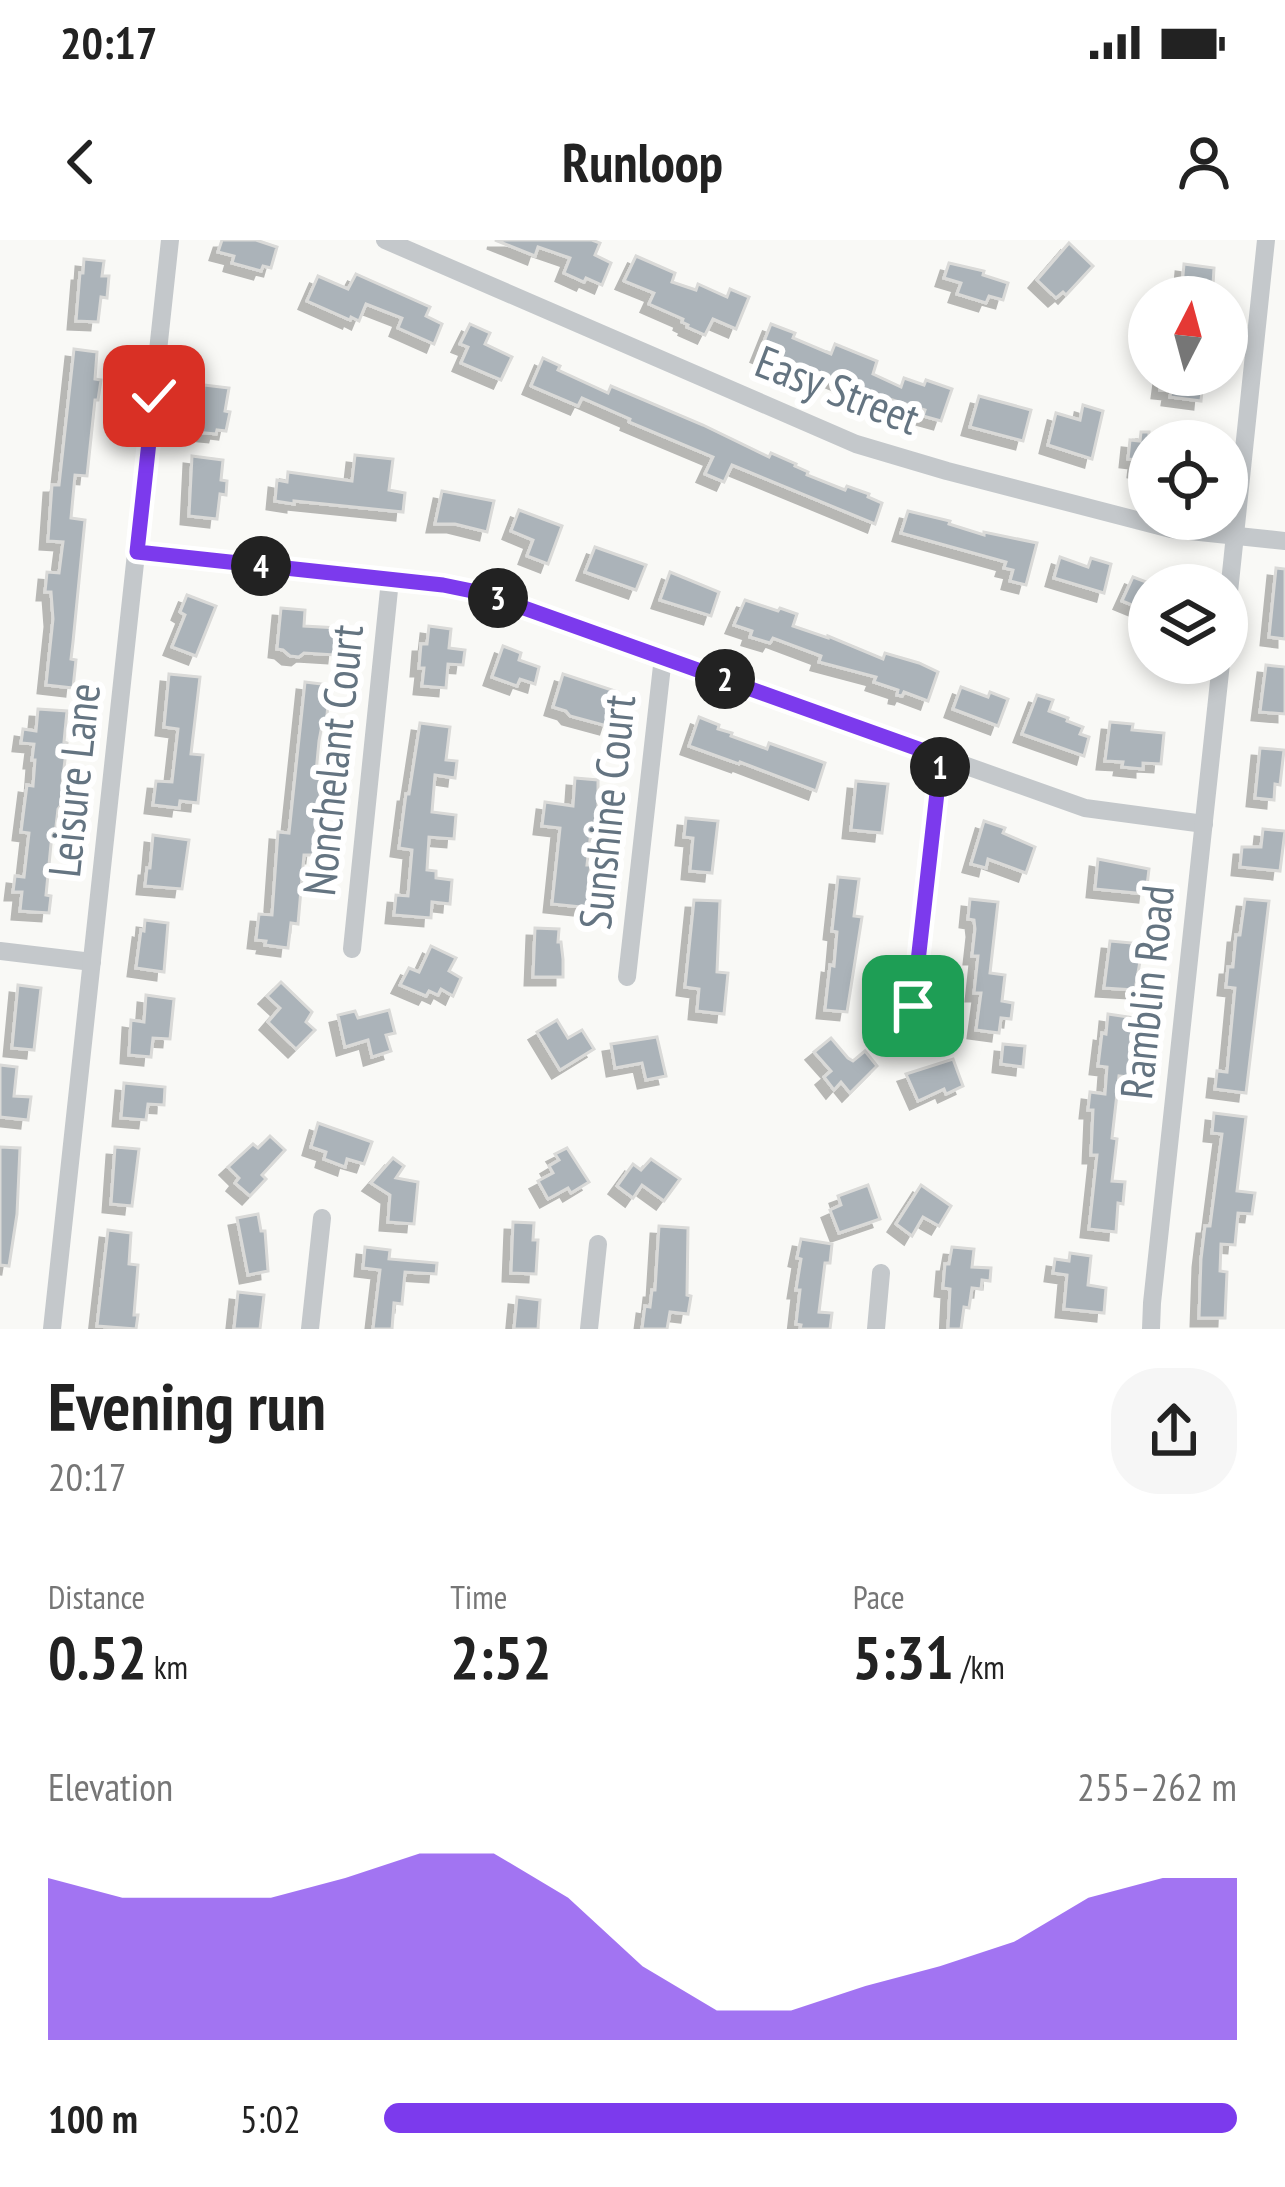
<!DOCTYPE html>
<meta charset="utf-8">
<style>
:root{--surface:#fff;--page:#f6f6f6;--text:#222;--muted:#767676;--accent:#7c3aed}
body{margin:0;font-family:"PT Sans Narrow",sans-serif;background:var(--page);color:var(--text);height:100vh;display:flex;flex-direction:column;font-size:45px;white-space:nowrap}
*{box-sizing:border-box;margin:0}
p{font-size:39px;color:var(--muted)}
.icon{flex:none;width:66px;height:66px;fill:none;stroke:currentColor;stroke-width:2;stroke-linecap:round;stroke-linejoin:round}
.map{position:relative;height:1089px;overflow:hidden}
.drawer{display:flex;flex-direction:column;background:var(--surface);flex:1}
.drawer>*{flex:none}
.needle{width:78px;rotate:6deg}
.controls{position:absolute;left:1128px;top:36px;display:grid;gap:24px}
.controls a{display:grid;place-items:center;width:120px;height:120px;border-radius:50%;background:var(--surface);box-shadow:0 6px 18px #0003;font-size:60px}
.pin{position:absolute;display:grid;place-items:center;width:102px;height:102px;color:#fff;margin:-51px;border-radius:24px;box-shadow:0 6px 18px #0006}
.km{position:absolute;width:60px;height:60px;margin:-30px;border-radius:50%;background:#222;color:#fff;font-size:33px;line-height:60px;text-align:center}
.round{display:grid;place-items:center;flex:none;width:126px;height:126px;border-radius:48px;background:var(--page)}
.overview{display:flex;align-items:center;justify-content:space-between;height:204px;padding:0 48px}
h1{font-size:66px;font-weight:600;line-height:90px}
.metrics{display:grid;grid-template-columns:repeat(3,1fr);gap:18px;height:204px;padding:12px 48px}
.metrics div{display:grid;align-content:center}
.metrics b{font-size:60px;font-weight:600}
.metrics small{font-size:33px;font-weight:400}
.metrics p{font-size:33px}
.chart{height:336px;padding:24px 48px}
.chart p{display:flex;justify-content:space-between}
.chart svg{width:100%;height:216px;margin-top:12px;fill:var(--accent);opacity:.7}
ul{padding:0 48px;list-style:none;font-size:39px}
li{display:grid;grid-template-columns:192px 144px 1fr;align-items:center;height:90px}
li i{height:30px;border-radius:15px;background:var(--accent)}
.status{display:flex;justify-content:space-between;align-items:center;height:84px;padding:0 60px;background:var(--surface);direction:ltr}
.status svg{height:33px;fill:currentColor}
header{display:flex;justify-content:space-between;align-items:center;height:156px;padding:0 48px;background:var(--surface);font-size:54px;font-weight:600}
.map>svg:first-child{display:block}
</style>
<div class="status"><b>20:17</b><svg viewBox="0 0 49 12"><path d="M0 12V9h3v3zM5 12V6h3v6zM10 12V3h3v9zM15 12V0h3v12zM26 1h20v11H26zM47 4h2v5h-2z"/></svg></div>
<header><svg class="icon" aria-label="back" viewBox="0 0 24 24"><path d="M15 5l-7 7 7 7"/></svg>Runloop<svg class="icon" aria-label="person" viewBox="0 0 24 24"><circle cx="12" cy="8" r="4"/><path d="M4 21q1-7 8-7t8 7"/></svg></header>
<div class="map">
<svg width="1285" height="1089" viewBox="0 0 1285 1089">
<defs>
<filter id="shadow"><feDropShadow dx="-8" dy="8" stdDeviation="0" flood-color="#0004"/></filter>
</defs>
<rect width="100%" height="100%" fill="#f9f9f6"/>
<g fill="#abb3b9" stroke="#dadad8" stroke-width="3" filter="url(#shadow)">
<path d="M222,0H256L277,7L271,28L263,26L261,31L232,23L234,16L218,12Z"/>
<path d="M495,0H592L600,3L595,15L611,23L602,45L586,38L584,42L564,33L570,18L538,7L535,16Z"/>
<path d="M1069,3L1093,26L1066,55L1063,52L1056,58L1037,40Z"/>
<path d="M636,16L675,33L672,42L696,50L698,44L727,57L730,49L749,57L736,89L713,79L705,95L687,87L688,85L682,82L683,79L649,64L654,53L624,41Z"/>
<path d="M84,19L104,21L102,36H109L107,58L101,57L98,82L76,81L80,33H83Z"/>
<path d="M949,23L984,31L983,35L1008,43L1003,60L989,56L986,63L957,54L961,43L944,38Z"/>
<path d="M1184,24L1214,28L1213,45L1205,44L1204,57H1181Z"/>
<path d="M356,34L430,67L426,76L442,84L434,104L398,88L402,78L366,64L359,81L351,77L350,80L307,61L318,36L348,49Z"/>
<path d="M470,84L490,93L485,104L512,117L501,140L461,123L468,107L460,104Z"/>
<path d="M771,84L795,93L793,98L831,114L835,104L877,121L873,134L901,147L904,138L924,145L926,140L952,149L941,181L923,176L925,170L880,156L879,158L805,127L793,123L791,127L759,114Z"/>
<path d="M74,109L97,112L95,139L101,140L98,160H95L87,236L75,235L71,278L85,280L73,402L71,419L76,420L73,448L46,445L53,379L51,352H45L47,332L59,333L63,302L48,301L52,245H59Z"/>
<path d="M543,118L560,126L558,130L608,153L611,146L703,185L769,217L771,213L796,224L795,226L808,232L807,235L845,250L847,246L869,254L868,257L882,263L875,284L732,225L724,242L705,234L713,217L629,182L630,179L582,158L578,166L531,146Z"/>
<path d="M1162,135H1195V138L1203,139L1201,161L1170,157L1171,151L1160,150Z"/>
<path d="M204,145L229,148L225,171L230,172L226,191L217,190L216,194L195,192L199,159H203Z"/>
<path d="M979,156L1031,170L1023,201L970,187Z"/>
<path d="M1083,165L1103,171L1092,219L1048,205L1056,173L1080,180Z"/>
<path d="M1141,192H1149V231L1136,229L1137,220L1128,219L1130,200L1140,201Z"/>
<path d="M355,215L393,219L389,250L405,253L403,272L294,261V264L275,261L277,240L287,242L288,232L352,241Z"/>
<path d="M192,216L223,220L221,240L227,241L226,255L220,254L217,279L189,276Z"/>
<path d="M442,251L494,261L487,292L455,284H435Z"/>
<path d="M519,270L562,286L548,324L527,316L533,300L511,291Z"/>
<path d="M908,271L950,281L949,284L984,295V292L1037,303L1026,345L1010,341L1013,330L1004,328L1006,322L901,293Z"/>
<path d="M595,307L646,325L636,350L585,332Z"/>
<path d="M1060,317L1088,327L1091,318L1111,324L1104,353L1054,338Z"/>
<path d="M1276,328L1285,329V399L1269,397Z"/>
<path d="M670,332L719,352L711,376L660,360Z"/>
<path d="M1133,337L1149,343V372L1122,361Z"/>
<path d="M187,355L216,366L196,416L172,407L185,375L180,372Z"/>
<path d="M745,360L778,371L780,368L797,374L793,386L828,398V396L883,419L885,413L919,423L938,432L928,461L904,452L902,456L897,455L898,450L874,442L876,437L819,422L821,416L773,398L770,403L750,397L752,391L734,385Z"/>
<path d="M281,368L305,370L304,386L338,388L335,415L304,413L299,417L290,416L283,410L277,409Z"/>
<path d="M429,386L451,389L449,408L465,410L463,425L448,424L446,448L422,446L424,428H419L421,404H427Z"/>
<path d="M503,406L521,413L519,420L539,427L535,444L520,439L517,446L492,437Z"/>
<path d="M1266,425L1285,427V474L1260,472Z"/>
<path d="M169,434L200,437L191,514L203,515L198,563L180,561L179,568L153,565L156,541L172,542L178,489L164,487Z"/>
<path d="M563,434L618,452L607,486L570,476L566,471L553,467Z"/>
<path d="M305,442L330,445L326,485H322L319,501L316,533H320L322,540L313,615H304L298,684L291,683L288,708L265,705L266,701L256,700L259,674L272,675L278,592L289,593Z"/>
<path d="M961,447L988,457L990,452L1008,459L998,486L953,469Z"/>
<path d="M1037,455L1053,460L1049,471L1068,478L1067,481L1083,487L1080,494L1089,497L1084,516L1022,494Z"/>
<path d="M38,469L67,471L64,502L67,503L62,545L71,546L69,565H61L58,569L55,595L52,594L46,655L51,656L49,673L20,671L22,652H13L15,636L24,637L29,593L21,592L27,545L33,546L35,520H32L34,504L21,503L23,489L36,491Z"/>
<path d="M699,477L719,485L718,489L732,493L731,496L767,509L769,503L825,523L816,551L740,522L739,524L689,506Z"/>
<path d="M1110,482L1133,484L1132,490L1164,493L1161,524L1143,523V529L1122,527L1123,522L1105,521Z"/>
<path d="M420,483L450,487L446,520L457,521L455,538L435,535L432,572L456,575L454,599L429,597L427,630L436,631V638L452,640L450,664L432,662L431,678L394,675L396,655L408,656L412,610L399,608L406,554H409Z"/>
<path d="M1260,508L1284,510L1280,545L1275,544L1274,560L1255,558Z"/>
<path d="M575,538L598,540V573L602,574L600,593L591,592L587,625H591L588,649H593L591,668L552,664L560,588L542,586L545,562L573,566Z"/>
<path d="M856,541L888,544L882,593L851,590Z"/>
<path d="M686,578L718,581L712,633L690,631L693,598L684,597Z"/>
<path d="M984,581L1005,588L1003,593L1035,607L1026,633L988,619L986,628L971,624Z"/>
<path d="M1263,589L1285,591L1280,631L1240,627L1242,607H1261Z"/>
<path d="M153,595L189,600L182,649L145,646L147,628H150Z"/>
<path d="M1098,619L1149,629L1146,654L1095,649Z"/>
<path d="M838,637L859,639L854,676L862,677L847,772L825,770L830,725L834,726L837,692L832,691Z"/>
<path d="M970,659L998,662L990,733L1005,735L1002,761L1013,763L1011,779L1001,778L999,793L976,790L981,753H974L978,716H972L975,689L974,680L968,679Z"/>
<path d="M1245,659L1269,661L1246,853L1215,849L1217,831L1227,832L1235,748L1226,747L1228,727H1233L1236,695H1240Z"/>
<path d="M694,660L720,661L717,732L728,733L724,774L697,771L699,749L685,747Z"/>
<path d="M145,680L168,683L164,732L136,728L141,690L144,691Z"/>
<path d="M535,688L559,689L558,702H561L563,719V737H533Z"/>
<path d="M1110,701L1143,704L1135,750L1104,748Z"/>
<path d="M431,706L456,718L449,731L461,738L453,756L441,749L438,755L429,751L426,756L400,745L409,728L419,732Z"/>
<path d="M281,742L312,772L306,782L315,790L296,809L268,782L280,768L267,756Z"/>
<path d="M18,745L41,748L34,810L12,808Z"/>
<path d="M146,755L174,759L170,799L153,798L151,817L129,815L131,780L144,782Z"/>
<path d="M389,770L395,793L386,795L391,811L372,817L368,800L345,807L338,775L355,771L358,778Z"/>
<path d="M1108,774L1135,778L1128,837L1119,836L1112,898L1117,899L1112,941L1125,942L1123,964L1118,963L1116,992L1089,989L1097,915H1091L1093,870H1088L1090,852L1105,854L1107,827L1098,826L1102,793L1106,794Z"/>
<path d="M557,780L568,798L582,790L594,809L560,830L537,792Z"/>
<path d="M657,797L666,836L646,840L642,823L615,828L611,804Z"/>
<path d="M831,798L848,818L853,821L865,811L877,826L850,853L841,842L834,850L824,837L831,831L814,812Z"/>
<path d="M1003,804L1025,806L1023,827L1001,824Z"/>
<path d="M953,819L963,846L946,854L944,849L918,861L906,834Z"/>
<path d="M0,825L17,827L14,856L31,857L28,880L0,877Z"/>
<path d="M124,843L165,847L164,865L148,864L146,880L121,878Z"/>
<path d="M1214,873L1246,877L1237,951L1255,953L1252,974L1238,973L1235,1005L1221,1004L1220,1031L1227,1032L1225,1078H1199L1201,1019L1205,986H1210L1222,894L1212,893Z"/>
<path d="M318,883L372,902L364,924L347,919L345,927L324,919L326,912L311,907Z"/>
<path d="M270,896L285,910L262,935L266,939L250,956L235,943L239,938L228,927L253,904L258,908Z"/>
<path d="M0,907L20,908L17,974L9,1026L0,1025Z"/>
<path d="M115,907L139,909L132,966L111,964Z"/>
<path d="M567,908L589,942L571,953L568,948L548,959L538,941L553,933L549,926L559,920L555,914Z"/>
<path d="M393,918L404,926L396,938L418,942L414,984L388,982L390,955L371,943Z"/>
<path d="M651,919L680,939L664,961L642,945L633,958L617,946L633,924L641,930Z"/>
<path d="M868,945L880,979L839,993L830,970L841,965L838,956Z"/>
<path d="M921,945L951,966L939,986L923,977L912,996L896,984Z"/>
<path d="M258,974L261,991H265L268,1031L248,1035L237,978Z"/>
<path d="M513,982L534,983L533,1000H538L536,1034L511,1033Z"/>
<path d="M659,986L688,988L687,1055L691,1056L688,1074L670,1072L667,1089H642L645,1066L650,1067L652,1050H655Z"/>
<path d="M108,990L131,993L129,1024L138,1025L134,1075H138L136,1089L97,1086Z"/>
<path d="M801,999L832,1004L830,1023H825L819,1072L832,1073L830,1089H800L801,1085L796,1084L800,1050H796L801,1019L797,1018Z"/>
<path d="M365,1007L390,1010L389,1019L437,1023L436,1034L405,1032L402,1064L394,1063L392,1089H373L380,1030L363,1028Z"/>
<path d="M952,1007L974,1009L972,1027L991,1028L990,1041L982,1040L981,1049L972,1048L969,1068L964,1067L961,1089H948L950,1049L943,1048L945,1024H949Z"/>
<path d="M1070,1013L1091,1016L1088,1045L1106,1048L1104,1073L1064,1069L1067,1035L1053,1033L1055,1019L1069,1021Z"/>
<path d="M238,1052L264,1055L260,1089H234Z"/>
<path d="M517,1057L540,1060L538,1089H514Z"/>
</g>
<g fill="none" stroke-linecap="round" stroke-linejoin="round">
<g stroke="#c4c8cb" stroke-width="18">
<path d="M385,0L856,204L947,231L1171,289L1285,301"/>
<path d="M137,312L443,345L482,354L1085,568L1204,584"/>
<path d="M1227,371L1266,0"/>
<path d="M352,709L390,340"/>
<path d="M0,711L92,722"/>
<path d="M627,737L663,417"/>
<path d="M913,766L941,517"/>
<path d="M52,1089L170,0"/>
<path d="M310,1089L322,978"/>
<path d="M589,1089L598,1004"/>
<path d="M876,1089L881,1033"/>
<path d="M1151,1089L1152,1063L1221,423"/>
</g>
</g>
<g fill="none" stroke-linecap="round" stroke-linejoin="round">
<defs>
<path id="route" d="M154,156L137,312L443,345L482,353L941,517L913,766"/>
</defs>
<use href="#route" stroke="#fff" stroke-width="24"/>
<use href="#route" stroke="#7c3aed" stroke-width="15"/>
</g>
<g text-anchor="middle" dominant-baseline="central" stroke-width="12" stroke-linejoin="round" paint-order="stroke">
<g font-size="45" fill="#647481" stroke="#fff">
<text transform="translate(838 149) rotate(21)">Easy Street</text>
<text transform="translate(332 520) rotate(-84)">Nonchelant Court</text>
<text transform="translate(73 540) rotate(-84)">Leisure Lane</text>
<text transform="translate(606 572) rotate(-84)">Sunshine Court</text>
<text transform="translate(1146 752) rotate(-84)">Ramblin Road</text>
</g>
</g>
</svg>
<div class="controls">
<a><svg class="needle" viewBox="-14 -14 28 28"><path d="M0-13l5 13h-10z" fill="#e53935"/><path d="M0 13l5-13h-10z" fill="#767676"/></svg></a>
<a><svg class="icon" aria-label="locate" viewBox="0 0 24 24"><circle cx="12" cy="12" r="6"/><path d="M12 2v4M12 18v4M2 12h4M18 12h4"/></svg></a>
<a><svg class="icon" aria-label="layers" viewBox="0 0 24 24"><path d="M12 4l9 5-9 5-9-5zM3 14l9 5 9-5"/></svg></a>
</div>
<div class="pin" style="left:913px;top:766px;background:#1e9e55"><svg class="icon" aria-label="arrive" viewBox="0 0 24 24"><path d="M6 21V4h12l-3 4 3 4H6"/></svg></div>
<div class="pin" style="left:154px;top:156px;background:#d93025"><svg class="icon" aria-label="check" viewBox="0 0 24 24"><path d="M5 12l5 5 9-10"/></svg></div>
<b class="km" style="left:940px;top:527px">1</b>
<b class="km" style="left:725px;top:439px">2</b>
<b class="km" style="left:498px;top:358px">3</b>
<b class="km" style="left:261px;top:326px">4</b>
</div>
<section class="drawer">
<div class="overview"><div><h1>Evening run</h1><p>20:17</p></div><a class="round"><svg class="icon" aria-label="share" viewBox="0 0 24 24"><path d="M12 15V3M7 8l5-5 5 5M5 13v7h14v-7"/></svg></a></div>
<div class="metrics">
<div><p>Distance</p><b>0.52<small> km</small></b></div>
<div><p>Time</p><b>2:52</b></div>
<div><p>Pace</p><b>5:31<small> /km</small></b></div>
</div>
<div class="chart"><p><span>Elevation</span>255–262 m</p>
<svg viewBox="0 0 160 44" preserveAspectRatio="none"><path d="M0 44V11L10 15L20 15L30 15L40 11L50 6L60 6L70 15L80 29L90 38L100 38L110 33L120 29L130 24L140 15L150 11L160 11V44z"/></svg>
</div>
<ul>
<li><b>100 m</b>5:02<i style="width:100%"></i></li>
</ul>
</section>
